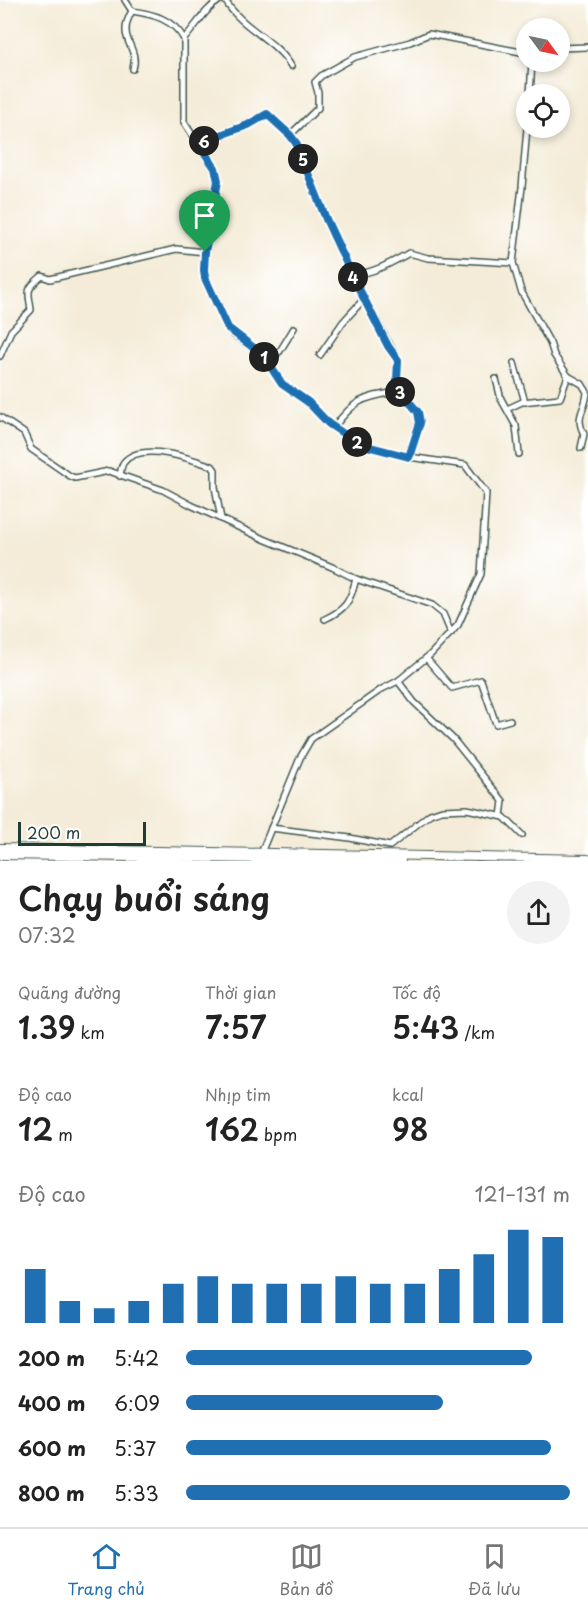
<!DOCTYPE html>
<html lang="vi">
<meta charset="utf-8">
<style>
:root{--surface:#fff;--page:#f2f2f2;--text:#222;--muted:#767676;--line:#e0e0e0;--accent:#1f6fb2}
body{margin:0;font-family:"Playpen Sans",sans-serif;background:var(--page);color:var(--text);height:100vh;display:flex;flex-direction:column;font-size:22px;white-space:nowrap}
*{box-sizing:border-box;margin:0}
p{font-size:20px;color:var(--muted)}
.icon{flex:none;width:33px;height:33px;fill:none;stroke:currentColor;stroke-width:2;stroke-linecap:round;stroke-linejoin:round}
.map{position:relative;height:861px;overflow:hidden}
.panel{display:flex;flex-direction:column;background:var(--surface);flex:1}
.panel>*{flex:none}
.needle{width:39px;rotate:123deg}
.controls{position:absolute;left:516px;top:18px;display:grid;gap:12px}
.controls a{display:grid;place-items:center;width:54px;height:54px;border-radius:50%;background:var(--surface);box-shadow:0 3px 9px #0003;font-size:30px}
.scale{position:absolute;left:18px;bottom:15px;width:128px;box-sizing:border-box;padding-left:6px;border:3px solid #1f3d34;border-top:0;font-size:16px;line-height:21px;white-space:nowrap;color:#1f3d34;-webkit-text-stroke:4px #fff;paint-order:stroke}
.pin{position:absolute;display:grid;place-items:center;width:51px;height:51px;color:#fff;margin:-62px -26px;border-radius:50% 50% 50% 0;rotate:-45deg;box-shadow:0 0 6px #0007}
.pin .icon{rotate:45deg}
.km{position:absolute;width:30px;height:30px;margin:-15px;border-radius:50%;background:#222;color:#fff;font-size:16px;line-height:30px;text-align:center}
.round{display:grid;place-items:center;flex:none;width:63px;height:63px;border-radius:32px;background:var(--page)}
.overview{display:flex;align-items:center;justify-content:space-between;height:102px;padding:0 18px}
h1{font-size:33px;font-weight:600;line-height:45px}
.metrics{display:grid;grid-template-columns:repeat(3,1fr);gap:9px;height:102px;padding:6px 18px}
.metrics div{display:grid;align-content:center}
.metrics b{font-size:30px;font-weight:600}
.metrics small{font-size:16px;font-weight:400}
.metrics p{font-size:16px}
.chart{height:168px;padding:12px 18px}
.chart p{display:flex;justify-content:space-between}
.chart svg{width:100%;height:108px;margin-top:6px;stroke:var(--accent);stroke-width:6}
ul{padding:0 18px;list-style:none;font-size:20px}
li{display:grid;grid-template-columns:96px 72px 1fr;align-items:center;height:45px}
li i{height:15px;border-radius:8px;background:var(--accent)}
.menu{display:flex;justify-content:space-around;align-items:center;height:84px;border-top:2px solid var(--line);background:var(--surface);font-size:16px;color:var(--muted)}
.menu a{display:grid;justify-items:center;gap:3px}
.menu .current{color:var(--accent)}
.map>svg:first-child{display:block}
</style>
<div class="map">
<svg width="588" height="861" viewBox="0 0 588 861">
<rect width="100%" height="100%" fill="#fff"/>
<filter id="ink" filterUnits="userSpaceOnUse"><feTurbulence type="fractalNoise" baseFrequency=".0167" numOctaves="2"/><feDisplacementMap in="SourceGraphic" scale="12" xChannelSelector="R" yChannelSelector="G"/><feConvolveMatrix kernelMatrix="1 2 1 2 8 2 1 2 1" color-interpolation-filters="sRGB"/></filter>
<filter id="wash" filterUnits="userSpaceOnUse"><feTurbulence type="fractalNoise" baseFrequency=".008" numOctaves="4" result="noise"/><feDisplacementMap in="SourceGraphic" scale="24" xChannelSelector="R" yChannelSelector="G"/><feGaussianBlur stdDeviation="1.35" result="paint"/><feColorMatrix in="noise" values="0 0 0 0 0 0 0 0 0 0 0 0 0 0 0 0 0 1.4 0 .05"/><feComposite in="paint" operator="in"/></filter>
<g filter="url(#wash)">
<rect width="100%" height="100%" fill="#f4ecd8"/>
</g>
<g filter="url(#ink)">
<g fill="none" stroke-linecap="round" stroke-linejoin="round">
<defs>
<g id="minor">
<path d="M125,0L132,11C153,14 173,19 184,39V122L217,173L218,181C213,210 200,250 205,278L228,328L234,335L263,355L282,384L307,402L329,424L356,442L409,457L465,465L486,493L481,574L458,625L431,654L398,681L382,689L311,739L300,758L263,848"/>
<path d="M225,0C241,28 275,39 291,66"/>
<path d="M132,11C115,40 140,46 133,69"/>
<path d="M184,39C197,25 204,10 220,0"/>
<path d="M560,48L588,47"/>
<path d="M530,94L532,62"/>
<path d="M527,128L522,187L513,263L521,291L550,343L554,355L568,376L582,384L587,392C586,411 574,415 584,434L581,448"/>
<path d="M290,135L318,108V93L315,82L321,76L355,57L410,42L429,34L526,53"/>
<path d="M198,143L248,125L267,114L290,135L296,143L326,219L364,299L398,360L397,380L400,391L416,408L420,419L409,457"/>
<path d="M352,275C374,273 391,263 409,253L428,258L513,263"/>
<path d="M320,355L343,322L364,299"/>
<path d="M0,356L11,331L31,310C29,291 24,291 42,276L50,279L176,249L205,252"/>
<path d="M268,362L280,351L294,328"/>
<path d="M514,363L525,402"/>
<path d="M496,379L501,399L516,426L519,454"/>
<path d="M507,409L522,402L560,398L568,376"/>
<path d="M0,417L24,433L31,449L70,476L75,478L109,471L163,490L191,505L264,539L332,567L356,579L432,605L443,614L451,633"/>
<path d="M334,427C357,397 364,398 400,391"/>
<path d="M120,476C121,471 121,465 124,462C141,441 192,459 212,466L215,470V487L221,519"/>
<path d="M325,619C346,609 350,602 356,579"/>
<path d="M426,658L452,688L481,680L496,724L510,720"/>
<path d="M398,681L414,702L453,739L503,801L501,816"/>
<path d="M271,828L350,838L390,846L430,814L442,810L467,809L504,817L522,835"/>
</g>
<g id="highway">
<path d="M0,848L588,859"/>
<path d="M0,855L401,861"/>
</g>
</defs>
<use href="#minor" stroke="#3f574d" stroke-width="8"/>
<use href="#highway" stroke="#3f574d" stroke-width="10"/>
<use href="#minor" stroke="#fff" stroke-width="5"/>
<use href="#highway" stroke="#fff" stroke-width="8"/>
</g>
</g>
<g fill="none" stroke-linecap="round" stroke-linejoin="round" filter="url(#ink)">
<defs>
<path id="route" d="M267,114L290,135L296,143L326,219L352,275L388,346L398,360L397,380L400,391L418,412L420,423L409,457L359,444L329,424L308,402L282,384L263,355L228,328L205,278L204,270L205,252L218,181L215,168L198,143L248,125Z"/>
</defs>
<use href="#route" stroke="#fff" stroke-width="12"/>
<use href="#route" stroke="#1f6fb2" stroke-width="8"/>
</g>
</svg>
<div class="controls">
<a><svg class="needle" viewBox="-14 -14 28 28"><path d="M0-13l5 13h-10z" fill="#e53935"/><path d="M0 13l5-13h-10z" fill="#767676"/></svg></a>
<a><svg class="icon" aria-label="locate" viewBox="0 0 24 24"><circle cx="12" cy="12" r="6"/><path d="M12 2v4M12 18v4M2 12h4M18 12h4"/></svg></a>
</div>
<div class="scale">200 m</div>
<div class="pin" style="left:205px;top:252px;background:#1e9e55"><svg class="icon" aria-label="arrive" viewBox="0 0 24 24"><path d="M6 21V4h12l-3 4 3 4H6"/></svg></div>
<b class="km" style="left:264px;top:357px">1</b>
<b class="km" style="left:357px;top:442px">2</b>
<b class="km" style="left:400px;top:392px">3</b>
<b class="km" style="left:353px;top:277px">4</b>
<b class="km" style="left:303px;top:159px">5</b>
<b class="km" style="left:204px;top:141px">6</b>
</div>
<section class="panel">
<div class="overview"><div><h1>Chạy buổi sáng</h1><p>07:32</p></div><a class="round"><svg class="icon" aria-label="share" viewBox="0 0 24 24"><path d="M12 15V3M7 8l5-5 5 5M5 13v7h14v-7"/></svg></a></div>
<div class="metrics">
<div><p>Quãng đường</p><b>1.39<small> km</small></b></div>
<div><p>Thời gian</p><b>7:57</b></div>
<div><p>Tốc độ</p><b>5:43<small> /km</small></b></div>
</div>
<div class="metrics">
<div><p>Độ cao</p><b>12<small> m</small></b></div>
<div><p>Nhịp tim</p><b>162<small> bpm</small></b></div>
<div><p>kcal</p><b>98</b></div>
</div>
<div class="chart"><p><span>Độ cao</span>121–131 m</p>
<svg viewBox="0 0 160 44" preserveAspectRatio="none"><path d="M5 44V22M15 44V35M25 44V38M35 44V35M45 44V28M55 44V25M65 44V28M75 44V28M85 44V28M95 44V25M105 44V28M115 44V28M125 44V22M135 44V16M145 44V6M155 44V9"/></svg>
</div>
<ul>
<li><b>200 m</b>5:42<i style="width:90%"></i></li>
<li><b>400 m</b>6:09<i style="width:67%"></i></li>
<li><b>600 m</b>5:37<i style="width:95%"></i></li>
<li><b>800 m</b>5:33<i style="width:100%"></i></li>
</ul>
</section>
<nav class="menu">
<a class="current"><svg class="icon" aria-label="home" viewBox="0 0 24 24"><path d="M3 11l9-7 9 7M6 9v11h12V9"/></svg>Trang chủ</a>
<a><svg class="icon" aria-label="map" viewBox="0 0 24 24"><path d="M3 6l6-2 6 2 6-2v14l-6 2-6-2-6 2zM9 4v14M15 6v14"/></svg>Bản đồ</a>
<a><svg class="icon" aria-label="saved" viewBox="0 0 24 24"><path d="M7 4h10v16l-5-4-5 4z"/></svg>Đã lưu</a>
</nav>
